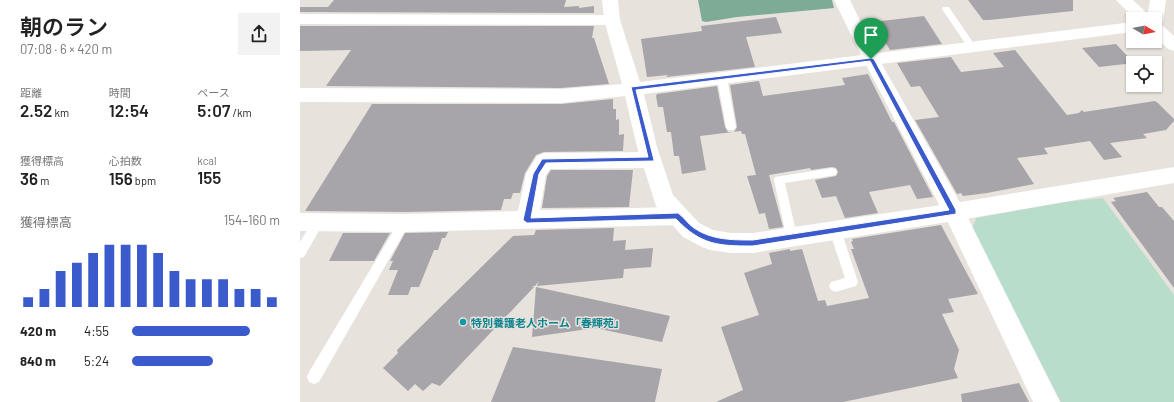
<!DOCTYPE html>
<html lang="ja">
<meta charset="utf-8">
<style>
:root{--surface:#fff;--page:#f2f2f2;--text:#222;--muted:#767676;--accent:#3b5acc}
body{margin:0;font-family:Barlow,"Noto Sans JP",sans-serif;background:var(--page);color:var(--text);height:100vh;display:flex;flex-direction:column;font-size:15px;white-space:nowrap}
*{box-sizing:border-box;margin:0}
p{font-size:13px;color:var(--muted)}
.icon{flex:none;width:22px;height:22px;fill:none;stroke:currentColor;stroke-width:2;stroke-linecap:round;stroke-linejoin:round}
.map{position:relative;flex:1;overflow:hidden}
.panel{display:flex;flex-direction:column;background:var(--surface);width:300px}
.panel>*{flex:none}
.needle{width:26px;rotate:100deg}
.controls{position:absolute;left:826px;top:12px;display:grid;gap:8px}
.controls a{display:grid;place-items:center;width:36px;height:36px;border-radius:0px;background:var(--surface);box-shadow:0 1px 3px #0004;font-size:20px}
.pin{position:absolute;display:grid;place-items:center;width:34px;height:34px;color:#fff;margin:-41px -17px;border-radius:50% 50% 50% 0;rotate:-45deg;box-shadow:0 0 4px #0007}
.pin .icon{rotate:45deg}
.round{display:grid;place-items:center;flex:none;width:42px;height:42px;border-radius:0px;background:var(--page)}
.head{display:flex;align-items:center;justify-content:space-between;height:68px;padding:0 20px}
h1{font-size:22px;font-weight:600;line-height:30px}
.stats{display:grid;grid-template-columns:repeat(3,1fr);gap:6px;height:68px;padding:4px 20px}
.stats div{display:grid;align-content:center}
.stats b{font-size:17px;font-weight:600}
.stats small{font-size:11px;font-weight:400}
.stats p{font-size:11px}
.chart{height:112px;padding:8px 20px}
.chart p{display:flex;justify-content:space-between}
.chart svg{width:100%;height:72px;margin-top:4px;stroke:var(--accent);stroke-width:6}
ul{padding:0 20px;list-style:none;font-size:13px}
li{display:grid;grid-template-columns:64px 48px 1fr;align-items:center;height:30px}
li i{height:10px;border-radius:5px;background:var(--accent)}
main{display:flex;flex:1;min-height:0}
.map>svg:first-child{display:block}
</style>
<main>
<section class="panel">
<div class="head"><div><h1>朝のラン</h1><p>07:08 · 6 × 420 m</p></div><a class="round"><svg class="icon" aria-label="share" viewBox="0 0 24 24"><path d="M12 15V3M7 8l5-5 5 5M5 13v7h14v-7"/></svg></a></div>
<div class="stats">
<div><p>距離</p><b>2.52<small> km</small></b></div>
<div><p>時間</p><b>12:54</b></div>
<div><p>ペース</p><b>5:07<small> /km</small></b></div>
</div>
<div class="stats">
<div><p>獲得標高</p><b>36<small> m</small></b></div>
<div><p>心拍数</p><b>156<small> bpm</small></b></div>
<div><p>kcal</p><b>155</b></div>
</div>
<div class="chart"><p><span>獲得標高</span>154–160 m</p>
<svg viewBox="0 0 160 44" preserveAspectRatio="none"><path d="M5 44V38M15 44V33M25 44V22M35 44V17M45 44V11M55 44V6M65 44V6M75 44V6M85 44V11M95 44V22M105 44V27M115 44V27M125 44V27M135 44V33M145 44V33M155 44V38"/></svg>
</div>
<ul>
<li><b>420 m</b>4:55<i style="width:80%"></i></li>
<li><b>840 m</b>5:24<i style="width:55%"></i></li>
</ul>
</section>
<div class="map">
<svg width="874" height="402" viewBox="0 0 874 402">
<rect width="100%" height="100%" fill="#e7e2dc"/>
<path fill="#b9ddcb" d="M803,198L874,295V402H761L672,230L676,218L765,202Z"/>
<path fill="#7eab95" d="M398,0H532L534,8L437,17L406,22L402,21Z"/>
<g fill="#a7a4aa">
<path d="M34,0H266L264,7L279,6V8L294,6V13L0,12V7H28Z"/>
<path d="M668,0H773V11L689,20H683Z"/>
<path d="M624,16L642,44L590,50L573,22Z"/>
<path d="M476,17L482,33L446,37L455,67L366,77L368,75L347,77L341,39L402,31L401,26Z"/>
<path d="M0,26H294L292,38H294L309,84L261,88L26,86L51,50L0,51Z"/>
<path d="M816,44L834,63L799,67L782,48Z"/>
<path d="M715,50L767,115L779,113L782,110L784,112L855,101L858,103L874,119V121L866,130L843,134L847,138L810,143L822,157L804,160L790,141L744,148L748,154L717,158L734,184L687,193L663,196L661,193L657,194L615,120L639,117L620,86L611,87L597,63L651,57L661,72L704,67L693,53Z"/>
<path d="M568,74L592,122H594L633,197L617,199L610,185L569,192L578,213L545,218L536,196L522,198L515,180L536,176L538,172L536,168L532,167L511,170L510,168L469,175L483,227L469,229L465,213L459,214L447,176L456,175L445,134H442L441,131L400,136L406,170L382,174L379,156H374L371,132H367L363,107H358L356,96L357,94L417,86L425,127L428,132H434L437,127L430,85L459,81L463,96L545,85L542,78Z"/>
<path d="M313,99V109H316V120L319,119V135L324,134L323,151L244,152L236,155L225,173L220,193H213L211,199H204L201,210L104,212L5,211L72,104H261Z"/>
<path d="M251,170H333L329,207L242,208L247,176Z"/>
<path d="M847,192L859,207H862L874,221V288L811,202L816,201L813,198Z"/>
<path d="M641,225L678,294L648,299L654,312L642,314L659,350L654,369L658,378L543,402H416L443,390L421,327L459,315L444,273L472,264L469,253L490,249V251L502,249L518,301L525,300L527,306L569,298L551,249H554L551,242L553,241L552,239Z"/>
<path d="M314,228L313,241L326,240L325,250L353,248L351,267L324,269L323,278L237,286L239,281L235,286H232L234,287L140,386L132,383L123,391L115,384L108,391L83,368L98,353L97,350L213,236L234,235L236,230Z"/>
<path d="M148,232L145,238H142L138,250H134L119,287H111L108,295H88L98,270H89L93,261H90L105,233Z"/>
<path d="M43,233H90L74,261H29Z"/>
<path d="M236,287L370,316L362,342L295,328L232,337Z"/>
<path d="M213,347L362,369L355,402H191Z"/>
<path d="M719,383L729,402H662L661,394Z"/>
</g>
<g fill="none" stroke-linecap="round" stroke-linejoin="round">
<g fill="#fff" fill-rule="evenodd">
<path d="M643,7H649L676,47L675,49H669L642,9Z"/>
<path d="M422,75L427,78L436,127L434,130H428L426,127L417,78Z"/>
<path d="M532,168L536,169L537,172L536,175L485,183L497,236L495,240L491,241L487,240L474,180L475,177Z"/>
<path d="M18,217L22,219L24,222L4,257L0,258V242L14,219Z"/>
<path d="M104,218L108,220L110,223L108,226L19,382L14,384L9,382L7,377L9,372L100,220Z"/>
<path d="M535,225L539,227L541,230L558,282L556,286L535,292L531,290L529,286L531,282L545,278L529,230L531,227Z"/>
</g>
<g fill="#fff" fill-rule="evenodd">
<path d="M534,0H550L579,59L662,206L760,402H733L645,216L563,59Z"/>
<path d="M850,0H866L863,21L861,24L855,26V19H847Z"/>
<path d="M0,14L312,15L318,17L320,20L318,23L312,25L0,24Z"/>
<path d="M351,152L358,155L361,160L358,165L351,168L250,169L246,175L240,210L378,207L386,210L389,216L386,222L378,225L104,232L0,231V213L104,214L218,211L226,174L237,156L244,153Z"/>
</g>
<g fill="#fff" fill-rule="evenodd">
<path d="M302,0H318L320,20L340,82L833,22V32L344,94L357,147L373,195L399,223L413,230L431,233H453L654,203L874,167V183L654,221L453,253H431L410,250L402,247L383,237L356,206L337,147L325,96L261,103L0,102V88L261,89L322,84L304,20Z"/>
<path d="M816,0H833L853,19H835Z"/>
<path d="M855,23L861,24L874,36V51L868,49L855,37Z"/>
</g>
</g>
<path fill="#3b5acc" stroke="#fff" fill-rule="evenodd" d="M571,58L574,59L656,210V214L453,246C418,246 401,245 376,219L227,223L223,220L233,174L242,159L348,157L331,87ZM570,61L649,210L453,240C432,240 412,240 394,228C388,224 384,217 378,213L231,218L239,174L246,163L354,161V160L336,90Z"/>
<circle fill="#0f9aa8" stroke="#e7e2dc" stroke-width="1.5" cx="163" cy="322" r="4"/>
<g text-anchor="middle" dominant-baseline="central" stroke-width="3" stroke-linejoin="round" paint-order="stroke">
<g font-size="11" font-weight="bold" fill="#0d838f" stroke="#e7e2dc" text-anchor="start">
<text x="171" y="322">特別養護老人ホーム「春輝苑」</text>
</g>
</g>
</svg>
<div class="controls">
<a><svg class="needle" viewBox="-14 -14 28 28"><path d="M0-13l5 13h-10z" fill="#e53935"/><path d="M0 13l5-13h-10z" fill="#767676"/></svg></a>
<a><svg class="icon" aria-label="locate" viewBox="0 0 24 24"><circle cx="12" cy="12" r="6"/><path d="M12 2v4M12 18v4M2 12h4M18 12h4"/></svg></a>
</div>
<div class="pin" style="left:571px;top:59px;background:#1e9e55"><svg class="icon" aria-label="arrive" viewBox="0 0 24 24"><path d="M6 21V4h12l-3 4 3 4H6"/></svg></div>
</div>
</main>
